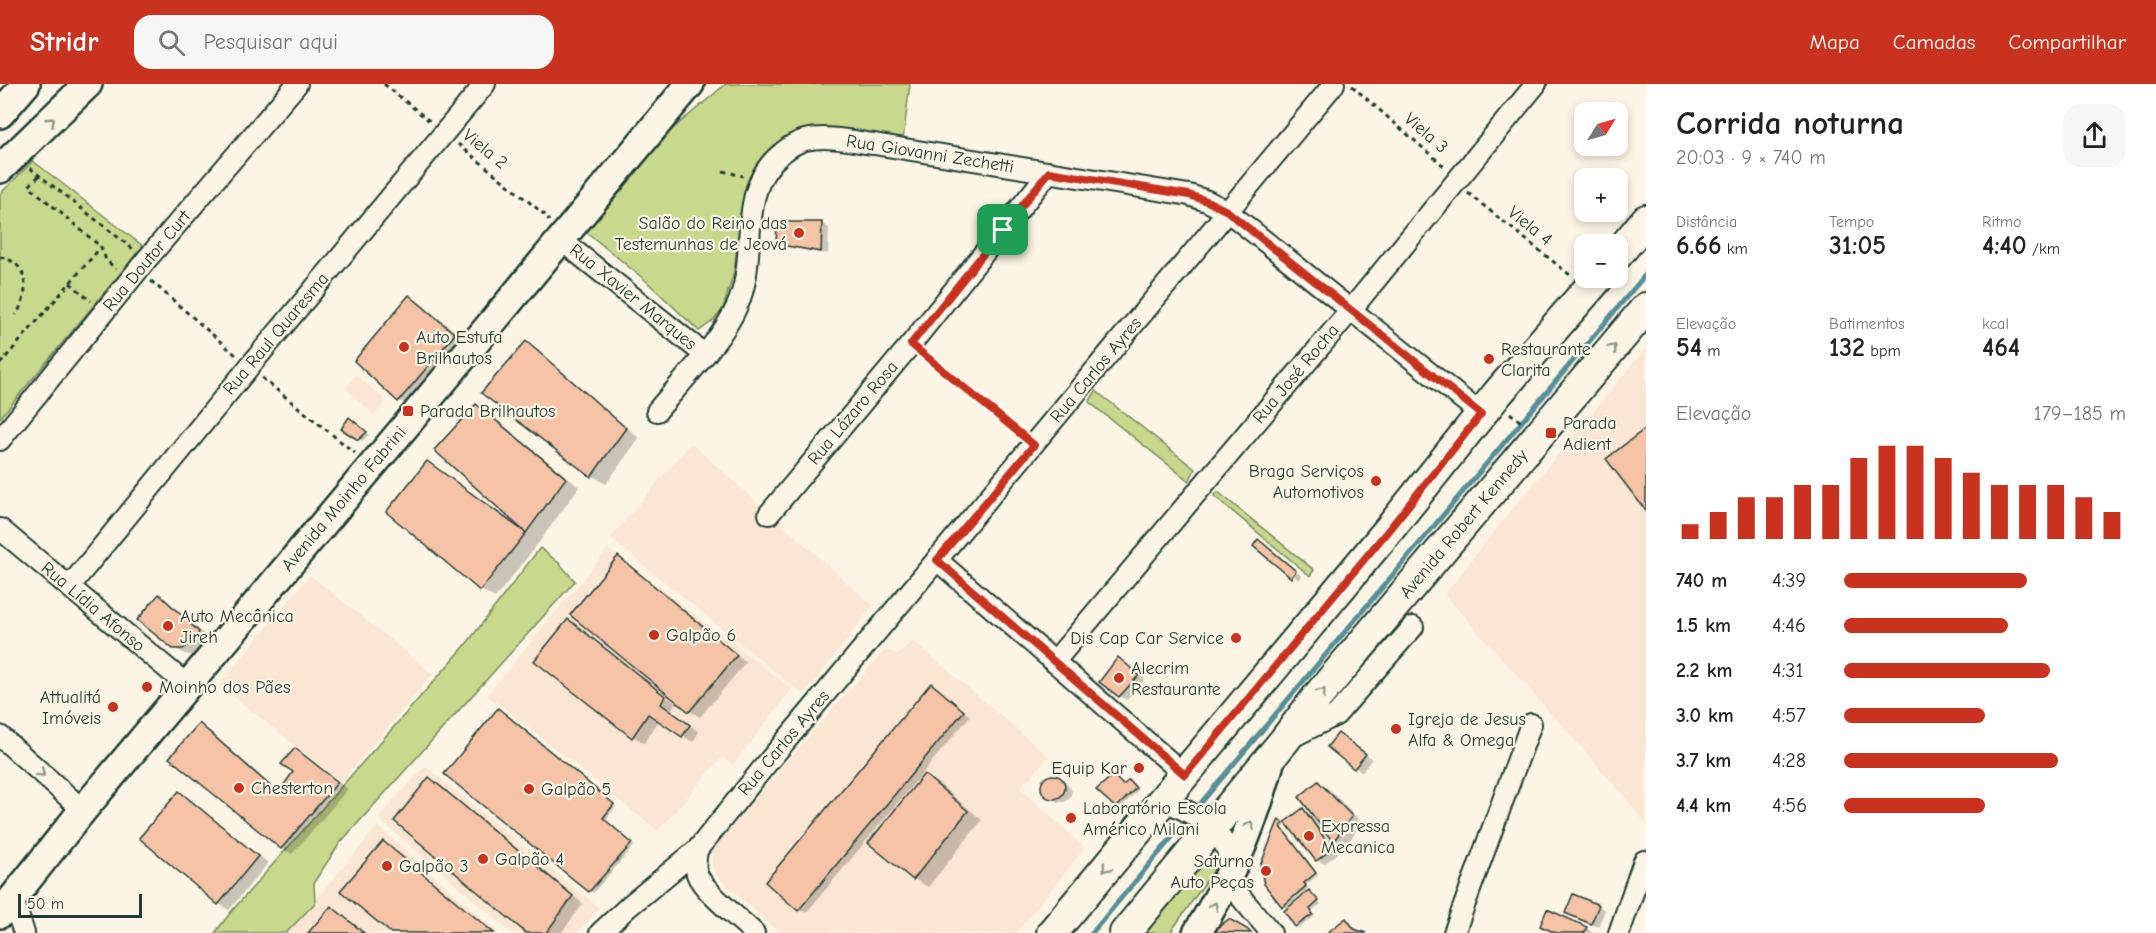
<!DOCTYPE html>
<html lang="pt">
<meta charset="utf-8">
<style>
:root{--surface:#fff;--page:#f6f6f6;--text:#222;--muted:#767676;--accent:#c8321e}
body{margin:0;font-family:"Comic Neue",sans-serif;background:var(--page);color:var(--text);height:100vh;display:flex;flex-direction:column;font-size:22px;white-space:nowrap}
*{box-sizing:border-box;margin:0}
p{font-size:20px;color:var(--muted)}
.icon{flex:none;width:33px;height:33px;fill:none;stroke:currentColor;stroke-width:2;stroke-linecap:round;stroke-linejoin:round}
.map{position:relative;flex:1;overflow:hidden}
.side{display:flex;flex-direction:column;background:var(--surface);width:510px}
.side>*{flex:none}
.needle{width:39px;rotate:53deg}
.tools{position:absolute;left:1574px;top:18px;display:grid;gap:12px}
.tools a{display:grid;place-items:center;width:54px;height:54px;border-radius:12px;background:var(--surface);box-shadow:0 3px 9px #0003;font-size:30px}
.scale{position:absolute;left:18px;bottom:15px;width:124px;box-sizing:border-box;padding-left:6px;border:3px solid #1f3d34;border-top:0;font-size:16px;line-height:21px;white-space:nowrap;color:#1f3d34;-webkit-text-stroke:4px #fcf5e5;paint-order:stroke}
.pin{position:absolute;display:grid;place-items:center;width:51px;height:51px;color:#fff;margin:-26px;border-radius:12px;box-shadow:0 3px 9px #0006}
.round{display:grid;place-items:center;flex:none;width:63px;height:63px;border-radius:18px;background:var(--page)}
.overview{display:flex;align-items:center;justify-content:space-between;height:102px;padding:0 30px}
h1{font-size:33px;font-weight:700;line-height:45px}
.metrics{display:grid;grid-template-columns:repeat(3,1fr);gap:9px;height:102px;padding:6px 30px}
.metrics div{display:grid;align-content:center}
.metrics b{font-size:26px;font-weight:700}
.metrics small{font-size:16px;font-weight:400}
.metrics p{font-size:16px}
.chart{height:168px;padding:12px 30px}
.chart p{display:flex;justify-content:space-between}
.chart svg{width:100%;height:108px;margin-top:6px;stroke:var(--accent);stroke-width:6}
ul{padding:0 30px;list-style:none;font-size:20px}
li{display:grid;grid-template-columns:96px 72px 1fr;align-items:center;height:45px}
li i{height:15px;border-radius:8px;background:var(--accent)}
header{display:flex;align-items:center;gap:36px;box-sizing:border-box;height:84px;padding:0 30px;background:var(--accent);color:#fff}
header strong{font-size:28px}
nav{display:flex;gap:33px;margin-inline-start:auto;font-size:21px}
.search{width:420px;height:54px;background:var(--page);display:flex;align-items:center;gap:15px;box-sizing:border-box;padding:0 21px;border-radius:18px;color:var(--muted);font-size:22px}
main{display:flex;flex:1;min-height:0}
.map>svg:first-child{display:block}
</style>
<header>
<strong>Stridr</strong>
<div class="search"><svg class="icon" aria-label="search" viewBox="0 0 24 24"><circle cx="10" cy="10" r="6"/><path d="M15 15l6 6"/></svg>Pesquisar aqui</div>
<nav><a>Mapa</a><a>Camadas</a><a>Compartilhar</a></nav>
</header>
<main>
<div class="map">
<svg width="1646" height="849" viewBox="0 0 1646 849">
<rect width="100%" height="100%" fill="#fcf5e5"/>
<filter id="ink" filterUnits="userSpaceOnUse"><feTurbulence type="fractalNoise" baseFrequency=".0167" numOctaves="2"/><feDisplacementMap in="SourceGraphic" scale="12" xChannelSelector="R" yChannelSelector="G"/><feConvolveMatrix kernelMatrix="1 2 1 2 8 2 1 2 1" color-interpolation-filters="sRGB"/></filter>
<g filter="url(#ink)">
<g fill="#fae6d2">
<path d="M1646,264V740L1619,706L1445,511L1478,467Z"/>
<path d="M356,291L386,317L374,331L345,304Z"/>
<path d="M691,359L873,522L804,611L610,454Z"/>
<path d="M608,465L792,605L733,681L722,673L658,747L487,611Z"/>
<path d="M310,491L433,590L341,698L219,601Z"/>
<path d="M913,557L1049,673L1020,704L1085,764L1016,849H779L716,791L712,783V771L716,758L885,566L898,570Z"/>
<path d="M425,682L599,824L578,849H512L378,734Z"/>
<path d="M378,742L499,849H287Z"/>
</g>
<g fill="#c8d88c" stroke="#748a60" stroke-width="1.5">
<path d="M726,0H910L903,56L879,52L768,70L757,82L748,99L742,119L734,188L723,225L714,236L699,247L645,196L585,147L657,58Z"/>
<path d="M33,77L143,162L0,334V110Z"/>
<path d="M1096,307L1195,385L1189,397L1089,318Z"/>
<path d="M1218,408L1314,486L1310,492L1214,412Z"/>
<path d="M540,464L559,479L575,497L340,759L314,798L315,819L286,849H215L231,828L464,563Z"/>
<path d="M1202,775L1214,786L1170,849H1141Z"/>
</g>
<g fill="#0003">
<path d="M822,140L829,144L828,170L785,163L778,159Z"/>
<path d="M409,212L423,221L469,259L413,325L399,316Z"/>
<path d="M526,259L540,268L639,354L606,400L591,391Z"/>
<path d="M476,322L491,331L579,403L540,457L495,514L481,506L427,379L513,438L515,437Z"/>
<path d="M352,337L369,351L362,357L343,344Z"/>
<path d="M1258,457L1302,492L1299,496L1255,461Z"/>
<path d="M619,474L629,480L746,578L700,633L690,627Z"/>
<path d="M159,512L170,519L209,555L207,560L194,571L185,570L174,564Z"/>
<path d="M568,537L579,543L675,619L671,627L699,648L693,658L659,636L644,659L633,652L536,577Z"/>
<path d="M1119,575L1145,595L1127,616L1120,612Z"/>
<path d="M938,605L970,632L806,829L799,825Z"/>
<path d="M501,627L616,722L605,737L634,762L593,809L590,807Z"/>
<path d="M199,641L210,647L280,709L295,688V666L348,705L292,770L282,764Z"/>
<path d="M1345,655L1372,675L1362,688L1329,663Z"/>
<path d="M925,692L939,700L982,736L928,803L914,795Z"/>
<path d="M1051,693L1058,694L1066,698L1072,707L1070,714L1065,718H1058L1043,706L1046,696Z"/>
<path d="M429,695L440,701L583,820L561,849H528Z"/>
<path d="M1318,699L1329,705L1362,739L1345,763L1334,757L1301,713Z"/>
<path d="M1132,700L1138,706L1120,725L1098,706Z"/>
<path d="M179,709L190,715L268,779L229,826L219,820Z"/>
<path d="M1303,726L1310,730L1338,769L1324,780L1317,776L1287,739Z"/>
<path d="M1279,737L1285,741L1283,746L1318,791L1306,801L1308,804L1286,824L1283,822Z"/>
<path d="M383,759L394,765L495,849H393Z"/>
<path d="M1309,807L1321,820L1312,827L1315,832L1299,844L1296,842Z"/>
<path d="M1598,822L1605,826L1598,843L1574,833Z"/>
<path d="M331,824L342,830L365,849H310Z"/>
<path d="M1346,836L1362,849H1329Z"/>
<path d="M1586,844L1593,849H1557Z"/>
</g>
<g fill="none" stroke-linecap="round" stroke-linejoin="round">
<g stroke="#568f98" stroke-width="5">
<path d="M1195,726L1646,190"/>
<path d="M1092,849L1189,733"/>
</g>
</g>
<g fill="#f6c3a7" stroke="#1f3d34" stroke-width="1.5">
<path d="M777,138H822L821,168L776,160Z"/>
<path d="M409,211L455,250L398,318L354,277Z"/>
<path d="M526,257L626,344L591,393L481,309Z"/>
<path d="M476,320L566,394L526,449L434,366Z"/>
<path d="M349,333L367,348L358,356L341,345Z"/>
<path d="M1646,344V427L1606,375Z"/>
<path d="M427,377L526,449L480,507L386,428Z"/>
<path d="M1258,455L1296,487L1291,494L1253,462Z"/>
<path d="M618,472L737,571L689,628L570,531Z"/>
<path d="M159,510L199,548L196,554L183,565H173L137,536Z"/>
<path d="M568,535L665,612L661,620L690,641L682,653L648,630L632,654L534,577Z"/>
<path d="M1118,573L1139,591L1119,613L1099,598Z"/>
<path d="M931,599L964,627L798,827L765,798Z"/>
<path d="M498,624L614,720L603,734L632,759L589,808L444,690Z"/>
<path d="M199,639L278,709L293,688L281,680L295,664L338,698L281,765L169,674Z"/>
<path d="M1338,649L1366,670L1354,685L1327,663Z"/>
<path d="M924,690L968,727L913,796L868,759Z"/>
<path d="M1113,691L1123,701L1129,696L1136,704L1116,724L1096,706Z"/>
<circle cx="1053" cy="703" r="12"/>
<path d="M429,693L573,812L546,849H526L394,737Z"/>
<path d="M1318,697L1352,732L1333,758L1299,713Z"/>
<path d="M179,707L258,772L218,821L139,754Z"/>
<path d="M1303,724L1332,765L1316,777L1285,738Z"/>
<path d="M1279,735L1283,739L1281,743L1316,789L1304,799L1306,802L1282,823L1264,800L1260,782Z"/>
<path d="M383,757L494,849H391L340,807Z"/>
<path d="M1309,806L1319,817L1310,825L1313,830L1295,843L1284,827Z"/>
<path d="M1573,810L1599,821L1591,840L1565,829Z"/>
<path d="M331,822L364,849H308Z"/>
<path d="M1547,825L1587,843L1584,849H1556L1540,842Z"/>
<path d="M1346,834L1354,845L1366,849H1327Z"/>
<path d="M1229,835L1247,845L1251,849L1212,848Z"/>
</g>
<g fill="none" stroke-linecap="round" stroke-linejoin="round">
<defs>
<g id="street">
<path d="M561,156L704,270"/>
<path d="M657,327C681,298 723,255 737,222C760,173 734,107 782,69C788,64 797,58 805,56C827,51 852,57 874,60L1189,111L1207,117L1227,127L1481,330"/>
<path d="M0,356L147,175L297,0"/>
<path d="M769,430L911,260L1049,88"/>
<path d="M0,445L187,601"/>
<path d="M937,476L1185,691"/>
<path d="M70,502L249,283L485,0"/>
<path d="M1054,578L1350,227L1536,0"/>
<path d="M0,652L83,726"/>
<path d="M1292,653L1336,631L1413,543"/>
<path d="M1162,716C1185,725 1218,740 1227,766C1230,776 1225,789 1230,798C1241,816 1258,832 1271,849"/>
<path d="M697,766C696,774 694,782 697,790C703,807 740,835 754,849"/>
<path d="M12,813L24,849"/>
<path d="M600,849L628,823L697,766L763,684L1334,0"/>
<path d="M1454,849L1531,640"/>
<path d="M1619,849L1644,777"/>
</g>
<g id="secondary">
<path d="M0,30L26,0"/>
<path d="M0,85L88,0"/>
<path d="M0,830L83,726L450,289L690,0"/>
<path d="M1197,849C1232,794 1256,734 1272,671"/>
</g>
<g id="primary">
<path d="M1617,171L1646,136"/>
<path d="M1052,849L1391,443L1498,309L1598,194"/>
<path d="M1125,849L1284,657L1318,612L1646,224"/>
</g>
</defs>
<use href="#street" stroke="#1f3d34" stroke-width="24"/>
<use href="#secondary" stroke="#1f3d34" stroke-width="32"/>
<use href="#primary" stroke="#1f3d34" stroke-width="34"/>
<g stroke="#1f3d34" stroke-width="3" stroke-dasharray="4.5 4.5" stroke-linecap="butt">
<path d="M384,0L432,39"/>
<path d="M1352,2L1446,84"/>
<path d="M458,60L545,131L549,137"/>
<path d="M30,84L133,165"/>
<path d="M723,87L743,92"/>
<path d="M39,92L29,102L101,163L106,176L116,185"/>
<path d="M1468,109L1570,191"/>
<path d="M0,173C30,178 30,210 16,231"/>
<path d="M151,197L237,272"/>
<path d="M70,199L91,217"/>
<path d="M924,271L1021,350"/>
<path d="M0,280L101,163"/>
<path d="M262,294L355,369"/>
<path d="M1510,329L1521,338"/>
</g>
<use href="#street" stroke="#fcf5e5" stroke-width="20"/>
<use href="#secondary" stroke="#fcf5e5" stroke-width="27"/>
<use href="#primary" stroke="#fcf5e5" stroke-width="30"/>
</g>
<defs><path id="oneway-chevron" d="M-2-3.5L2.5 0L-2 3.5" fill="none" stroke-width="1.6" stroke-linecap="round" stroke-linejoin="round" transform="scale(1.5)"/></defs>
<g stroke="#8e998c">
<use href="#oneway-chevron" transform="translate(51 37) rotate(-43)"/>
<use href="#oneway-chevron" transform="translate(1613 264) rotate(-50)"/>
<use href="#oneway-chevron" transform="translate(1322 608) rotate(-50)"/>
<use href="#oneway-chevron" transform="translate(41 689) rotate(42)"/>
<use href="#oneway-chevron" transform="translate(1250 741) rotate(-68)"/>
<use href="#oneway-chevron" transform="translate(1106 784) rotate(130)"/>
<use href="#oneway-chevron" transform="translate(1214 822) rotate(-61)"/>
</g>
</g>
<g fill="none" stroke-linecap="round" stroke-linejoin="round" filter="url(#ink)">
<defs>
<path id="route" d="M1049,88L1189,111L1207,117L1227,127L1481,330L1391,443L1185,691L937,476L1034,361L911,260Z"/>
</defs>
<use href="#route" stroke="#fff" stroke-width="12"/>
<use href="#route" stroke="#c8321e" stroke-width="8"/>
</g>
<g fill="#c8321e" stroke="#fcf5e5" stroke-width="2">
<circle cx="799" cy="149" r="6"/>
<circle cx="404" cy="263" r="6"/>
<circle cx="1489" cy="275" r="6"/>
<rect x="402" y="321" width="12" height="12" rx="3"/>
<rect x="1545" y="343" width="12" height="12" rx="3"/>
<circle cx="1376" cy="397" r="6"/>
<circle cx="168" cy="542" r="6"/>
<circle cx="654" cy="551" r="6"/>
<circle cx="1236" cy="554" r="6"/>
<circle cx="1119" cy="594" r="6"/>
<circle cx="147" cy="603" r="6"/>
<circle cx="113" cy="623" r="6"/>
<circle cx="1396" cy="645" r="6"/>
<circle cx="1139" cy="684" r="6"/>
<circle cx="239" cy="704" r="6"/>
<circle cx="529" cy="705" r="6"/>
<circle cx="1071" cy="734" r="6"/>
<circle cx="1309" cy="752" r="6"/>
<circle cx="483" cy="775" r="6"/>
<circle cx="387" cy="782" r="6"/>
<circle cx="1266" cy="787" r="6"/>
</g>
<g text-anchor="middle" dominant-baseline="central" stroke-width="4.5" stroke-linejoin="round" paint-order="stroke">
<g font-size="18" fill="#1f3d34" stroke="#fcf5e5">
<text transform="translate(1426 49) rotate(41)">Viela 3</text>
<text transform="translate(485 65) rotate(39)">Viela 2</text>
<text transform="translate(930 70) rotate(9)">Rua Giovanni Zechetti</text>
<text transform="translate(1530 142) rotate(39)">Viela 4</text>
<text transform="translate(147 177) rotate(-50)">Rua Doutor Curt</text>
<text transform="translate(633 213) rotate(39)">Rua Xavier Marques</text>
<text transform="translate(276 250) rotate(-50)">Rua Raul Quaresma</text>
<text transform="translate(1096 286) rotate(-50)">Rua Carlos Ayres</text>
<text transform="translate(1296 290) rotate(-50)">Rua José Rocha</text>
<text transform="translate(853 329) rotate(-50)">Rua Lázaro Rosa</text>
<text transform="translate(344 415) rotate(-50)">Avenida Moinho Fabrini</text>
<text transform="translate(1464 440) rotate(-50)">Avenida Robert Kennedy</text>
<text transform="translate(93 523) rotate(40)">Rua Lídia Afonso</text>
<text transform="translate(784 659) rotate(-50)">Rua Carlos Ayres</text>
</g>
<g font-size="18" fill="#1f3d34" stroke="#fcf5e5" text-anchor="start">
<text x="787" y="139" text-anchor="end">Salão do Reino das<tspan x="787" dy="21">Testemunhas de Jeová</tspan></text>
<text x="416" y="253">Auto Estufa<tspan x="416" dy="21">Brilhautos</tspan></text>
<text x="1501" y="265">Restaurante<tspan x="1501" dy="21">Clarita</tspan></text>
<text x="420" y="327">Parada Brilhautos</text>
<text x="1563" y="339">Parada<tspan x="1563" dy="21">Adient</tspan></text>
<text x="1364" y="387" text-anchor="end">Braga Serviços<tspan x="1364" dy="21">Automotivos</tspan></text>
<text x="180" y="532">Auto Mecânica<tspan x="180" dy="21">Jireh</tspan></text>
<text x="666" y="551">Galpão 6</text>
<text x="1224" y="554" text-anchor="end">Dis Cap Car Service</text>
<text x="1131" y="584">Alecrim<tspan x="1131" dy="21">Restaurante</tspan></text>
<text x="159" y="603">Moinho dos Pães</text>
<text x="101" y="613" text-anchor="end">Attualitá<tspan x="101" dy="21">Imóveis</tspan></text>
<text x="1408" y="635">Igreja de Jesus<tspan x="1408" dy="21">Alfa &amp; Omega</tspan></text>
<text x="1127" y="684" text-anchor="end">Equip Kar</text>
<text x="251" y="704">Chesterton</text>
<text x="541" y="705">Galpão 5</text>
<text x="1083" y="724">Laboratório Escola<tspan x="1083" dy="21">Américo Milani</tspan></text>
<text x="1321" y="742">Expressa<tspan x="1321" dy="21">Mecanica</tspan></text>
<text x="495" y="775">Galpão 4</text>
<text x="1254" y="777" text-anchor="end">Saturno<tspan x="1254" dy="21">Auto Peças</tspan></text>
<text x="399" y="782">Galpão 3</text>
</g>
</g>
</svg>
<div class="tools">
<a><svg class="needle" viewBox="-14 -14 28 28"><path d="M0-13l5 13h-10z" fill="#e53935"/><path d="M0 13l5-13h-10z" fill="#767676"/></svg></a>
<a>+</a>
<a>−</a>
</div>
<div class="scale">50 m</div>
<div class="pin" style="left:1003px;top:146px;background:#1e9e55"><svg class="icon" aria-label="arrive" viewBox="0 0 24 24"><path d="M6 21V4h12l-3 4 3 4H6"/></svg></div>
</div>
<section class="side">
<div class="overview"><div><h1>Corrida noturna</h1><p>20:03 · 9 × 740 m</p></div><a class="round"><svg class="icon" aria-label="share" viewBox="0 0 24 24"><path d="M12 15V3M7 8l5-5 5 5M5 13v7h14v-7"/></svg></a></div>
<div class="metrics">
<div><p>Distância</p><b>6.66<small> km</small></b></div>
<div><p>Tempo</p><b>31:05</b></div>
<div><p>Ritmo</p><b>4:40<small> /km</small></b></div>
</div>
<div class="metrics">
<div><p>Elevação</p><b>54<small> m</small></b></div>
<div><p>Batimentos</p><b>132<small> bpm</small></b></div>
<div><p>kcal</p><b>464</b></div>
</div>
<div class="chart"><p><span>Elevação</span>179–185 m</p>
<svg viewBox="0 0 160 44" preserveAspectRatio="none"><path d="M5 44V38M15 44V33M25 44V27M35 44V27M45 44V22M55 44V22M65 44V11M75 44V6M85 44V6M95 44V11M105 44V17M115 44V22M125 44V22M135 44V22M145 44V27M155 44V33"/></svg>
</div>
<ul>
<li><b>740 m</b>4:39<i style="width:65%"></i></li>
<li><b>1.5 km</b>4:46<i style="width:58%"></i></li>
<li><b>2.2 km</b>4:31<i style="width:73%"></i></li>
<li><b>3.0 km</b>4:57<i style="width:50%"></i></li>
<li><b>3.7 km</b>4:28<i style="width:76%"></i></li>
<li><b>4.4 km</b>4:56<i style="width:50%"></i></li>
</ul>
</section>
</main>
